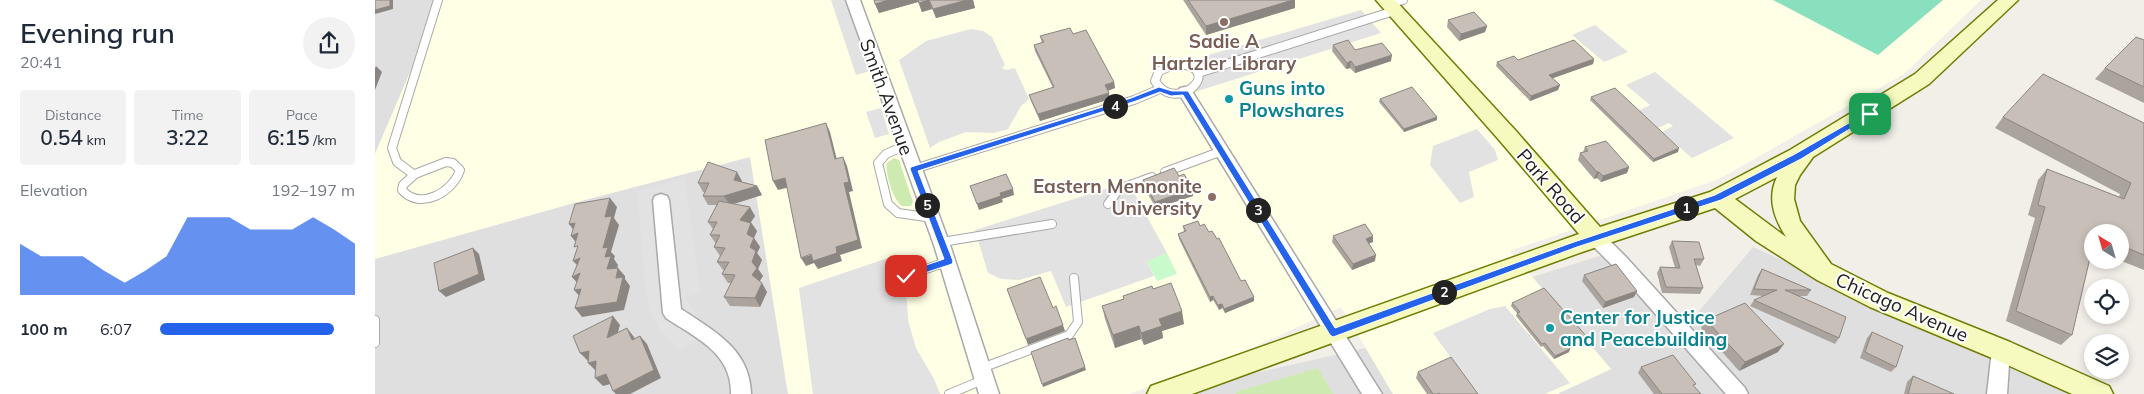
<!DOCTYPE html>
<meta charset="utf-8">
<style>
:root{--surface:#fff;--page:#f2f2f3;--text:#1f2937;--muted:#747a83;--accent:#2563eb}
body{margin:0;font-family:Mulish,sans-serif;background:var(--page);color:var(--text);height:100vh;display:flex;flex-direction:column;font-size:19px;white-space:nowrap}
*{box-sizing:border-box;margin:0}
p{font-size:16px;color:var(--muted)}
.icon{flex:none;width:28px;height:28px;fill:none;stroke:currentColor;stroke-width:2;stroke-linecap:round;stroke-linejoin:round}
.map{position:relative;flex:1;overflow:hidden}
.panel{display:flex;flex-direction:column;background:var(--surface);width:375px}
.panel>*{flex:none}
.needle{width:32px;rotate:323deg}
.fabs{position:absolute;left:1709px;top:224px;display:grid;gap:10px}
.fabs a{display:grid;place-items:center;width:45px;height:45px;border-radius:50%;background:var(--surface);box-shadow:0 2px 8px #0003;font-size:25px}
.pin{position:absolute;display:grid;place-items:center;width:42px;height:42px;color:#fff;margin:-21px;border-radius:10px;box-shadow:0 2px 8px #0006}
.km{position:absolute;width:25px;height:25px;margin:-12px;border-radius:50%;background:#222;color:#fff;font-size:14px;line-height:25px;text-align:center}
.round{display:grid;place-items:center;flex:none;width:52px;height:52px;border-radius:26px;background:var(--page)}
.headline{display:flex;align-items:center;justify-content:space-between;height:85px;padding:0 20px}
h1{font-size:28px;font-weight:600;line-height:38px}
.figures{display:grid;grid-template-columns:repeat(3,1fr);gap:8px;height:85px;padding:5px 20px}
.figures div{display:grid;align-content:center;border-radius:5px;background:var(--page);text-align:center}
.figures b{font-size:21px;font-weight:600}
.figures small{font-size:14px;font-weight:400}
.figures p{font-size:14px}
.chart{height:140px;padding:10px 20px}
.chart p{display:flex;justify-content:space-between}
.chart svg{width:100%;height:90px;margin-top:5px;fill:var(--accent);opacity:.7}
ul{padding:0 20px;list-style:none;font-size:16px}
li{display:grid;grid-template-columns:80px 60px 1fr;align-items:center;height:38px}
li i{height:12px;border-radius:6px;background:var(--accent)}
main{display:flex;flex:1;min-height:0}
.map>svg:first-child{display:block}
</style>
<main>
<section class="panel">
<div class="headline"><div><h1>Evening run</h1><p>20:41</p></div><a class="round"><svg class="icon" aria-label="share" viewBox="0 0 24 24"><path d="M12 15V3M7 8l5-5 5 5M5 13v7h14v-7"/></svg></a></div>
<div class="figures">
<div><p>Distance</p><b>0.54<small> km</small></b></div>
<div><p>Time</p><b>3:22</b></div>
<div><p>Pace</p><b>6:15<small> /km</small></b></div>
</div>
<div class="chart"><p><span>Elevation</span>192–197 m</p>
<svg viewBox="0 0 160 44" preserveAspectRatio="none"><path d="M0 44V19L10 25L20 25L30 25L40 32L50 38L60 32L70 25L80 6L90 6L100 6L110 12L120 12L130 12L140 6L150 12L160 19V44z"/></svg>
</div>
<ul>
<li><b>100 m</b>6:07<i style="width:89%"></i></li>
</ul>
</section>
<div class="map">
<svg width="1769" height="394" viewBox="0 0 1769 394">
<rect width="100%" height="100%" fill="#f2efe9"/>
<g fill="#e0dfdf">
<path d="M0,0H66L0,154Z"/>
<path d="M376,156L413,394H0V259L206,201Z"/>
<path d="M1378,247L1707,394H1182L1236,369L1157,277L1228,255L1315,322Z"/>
<path d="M991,348L1018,394H817L871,375Z"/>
</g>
<path fill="#ffffe5" d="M66,0H1606L1529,74L1344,179L1135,251L1236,369L1182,394H1018L966,307L849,361L754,394H413L375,157L206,201L0,259V154Z"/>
<g fill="#cdebb0">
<path d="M519,158L524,160L538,202L536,206H527C518,200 510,173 512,163Z"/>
<path d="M943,368L958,394H861L860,392Z"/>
</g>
<path fill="#c8facc" d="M792,253L802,274L782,281L772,261Z"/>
<path fill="#88e0be" d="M1398,0H1568L1503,55Z"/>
<g fill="#e2e2e2">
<path d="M456,0H470L495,71L481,75Z"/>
<path d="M986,10L1006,33L823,91L818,83L832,63L827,57Z"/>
<path d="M1220,25L1253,52L1229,62L1197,35Z"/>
<path d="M596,29L608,31L617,37L630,65L627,68L631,70L640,68L654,99L646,106L633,129L619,133L591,132L564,142L555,148L524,60L551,41Z"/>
<path d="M1280,72L1359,138L1317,158L1287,132L1298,126L1294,123L1283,128L1263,111L1275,105L1251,85Z"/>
<path d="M506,108L514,134L500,138L491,112Z"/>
<path d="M1102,129L1120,150L1123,160L1094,172L1099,197L1085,203L1055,165L1058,146Z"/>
<path d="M310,178L325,292L310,298L320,310V343L304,350L283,327L274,308L270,285L262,191Z"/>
<path d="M753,182L792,253L772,261L779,276L691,307L676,271L644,280L626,279L613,273L600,230Z"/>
<path d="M522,255L532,301L533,320L541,348L559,379L565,394H438L424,288Z"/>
<path d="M1130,306L1195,383L1170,394H1102L1058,333L1115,309Z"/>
</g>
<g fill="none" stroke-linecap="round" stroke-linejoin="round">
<defs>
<g id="lane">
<path d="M1013,4L1028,0"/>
<path d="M801,64C853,66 802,117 780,81L784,71Z"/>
<path d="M823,73L1019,11"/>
<path d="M529,146L511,154L503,163L513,204L523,213L558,218"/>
<path d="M71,162L78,163L85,170C78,192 45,211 27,190L28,185L40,174Z"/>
<path d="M539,169L759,100L785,89"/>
<path d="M790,172L847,151"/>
<path d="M38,174L22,162L17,148L63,0"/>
<path d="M733,204L744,189L777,177"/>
<path d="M567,242L677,224"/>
<path d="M528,277L574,261"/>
<path d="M0,320V343"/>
<path d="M607,368L694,335L703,322L699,278"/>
<path d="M574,394L610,379"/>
</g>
<g id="street">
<path d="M471,0H485L575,245L624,394H604L559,245Z"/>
<path d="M810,87L815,88L1007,394H987L803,92L805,88Z"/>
<path d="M286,194L292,196L294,200L306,309C339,331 375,349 376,394H356C357,353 321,338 291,318L288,313L278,200L280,196Z"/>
<path d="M1221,231L1227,233L1252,258L1370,388L1373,394H1351L1240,268L1215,243L1213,238L1215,233Z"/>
<path d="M1626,342L1633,344L1635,350L1632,394H1612L1617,350L1619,344Z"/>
</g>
<path id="secondary" d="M1001,0H1020L1141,131L1225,227L1335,192L1415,150L1540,74L1623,0H1643L1554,84L1438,157L1425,175L1420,185L1419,199L1425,221L1456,264L1513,293L1635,342L1734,386L1738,394H1697L1617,358L1495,307L1442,280L1381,241L1340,208L1207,252L817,394H772L776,386L1204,234L1125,141ZM1402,177C1392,198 1399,218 1411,237L1360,199Z"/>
</defs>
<use href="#lane" stroke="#a9a9a9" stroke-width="10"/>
<use href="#street" stroke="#a9a9a9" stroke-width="3"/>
<use href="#secondary" stroke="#707d05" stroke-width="3"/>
<use href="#lane" stroke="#fff" stroke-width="8"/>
<use href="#street" fill="#fff" fill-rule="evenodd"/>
<use href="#secondary" fill="#f7fabf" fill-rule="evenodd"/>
</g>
<g fill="#aba49e">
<path d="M499,0H598L600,8L561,18L557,9L547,12L543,2L504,13Z"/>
<path d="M808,0H920V8L831,35Z"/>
<path d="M1073,20L1112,26L1110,32L1084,41L1072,27Z"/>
<path d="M698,34L739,82L740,88L733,91L735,99L665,121L656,101L654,95L678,88L660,51L659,45L667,43L665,36Z"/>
<path d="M1769,40V103L1720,79L1730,68Z"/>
<path d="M958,45L980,50L1016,61L980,73L975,68L971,69L957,51Z"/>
<path d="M1219,59L1218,64L1177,78L1185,85L1183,90L1155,101L1121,66L1122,62L1143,60Z"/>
<path d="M1216,97L1303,152L1278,162L1215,100Z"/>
<path d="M1005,99L1062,117V120L1029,132L1004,102Z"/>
<path d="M1628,117L1769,123V270L1744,260H1745V232H1718V249H1717L1697,335L1686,345L1631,321L1660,218L1653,215L1663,180L1672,169L1744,197L1745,194L1620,128Z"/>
<path d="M1210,147L1254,167L1252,173L1226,182L1222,178L1219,179L1203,160L1205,153L1208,152Z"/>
<path d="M804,176L818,196L781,208L768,186V180Z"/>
<path d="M367,181V182L382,186L387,195L359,204L380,216L376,222L382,231L379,238L385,247L382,253L387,260L383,269L388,276L384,281L392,292L385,307L355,306L349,297L356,283H353L347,274L349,270H348L342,262L345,256L339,247L341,244L335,235L338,229L333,222L342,205H333L328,196L330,192H328L323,183Z"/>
<path d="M808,226H825L834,232L879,301L850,313L847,308L844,310L838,300L835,302L804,239L803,234L809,232Z"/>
<path d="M958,236L998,242L994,243L1000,261L977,270L957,242Z"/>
<path d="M1297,241L1329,259L1325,266L1321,265L1328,288L1325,294L1287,293L1282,273L1285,267L1300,268L1294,247Z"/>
<path d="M1387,269L1436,290L1432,296H1424L1464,338L1460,344L1375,306L1379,300L1389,296L1375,295L1383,275Z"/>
<path d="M1209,275L1262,291L1259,297L1228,308L1207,281Z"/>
<path d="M778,289L809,324L787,331L788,338L769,345L766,339L740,348L730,319L727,306L748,299V296Z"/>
<path d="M1137,303L1210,341L1194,348V352L1179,359L1168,346L1166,347L1141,316L1142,313L1136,306Z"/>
<path d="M1331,320L1403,352L1364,371L1326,328Z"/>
<path d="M1497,332L1521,367L1516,372L1485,358L1492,338Z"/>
<path d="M1266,367L1319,387L1326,394H1279L1263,373Z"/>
<path d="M1043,372L1103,394H1052L1041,378Z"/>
<path d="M1538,376L1579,394H1529L1532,382Z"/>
</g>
<g fill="#8b8681">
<path d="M15,0H18V9L0,14V10Z"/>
<path d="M514,0H542L543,2L504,13L500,4Z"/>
<path d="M554,0L557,9L547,12L544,3Z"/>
<path d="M592,0H598L600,8L561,18L558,9Z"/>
<path d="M918,0H920V8L831,35V26Z"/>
<path d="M1112,26L1110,32L1084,41L1086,34Z"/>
<path d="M1017,55L1016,61L980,73V67Z"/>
<path d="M1219,59L1218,64L1173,80L1174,75Z"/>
<path d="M976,61L975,68L971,69L972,63Z"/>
<path d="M1,66L7,72L0,90V68Z"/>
<path d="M739,82L740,88L731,91L730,85Z"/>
<path d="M1185,85L1183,90L1155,101L1156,96Z"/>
<path d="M734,93L735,99L665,121L663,114Z"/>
<path d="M1062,117V120L1029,132V129Z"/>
<path d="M451,123L455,132L464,168L460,159Z"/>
<path d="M1304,148L1303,152L1278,162L1279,159Z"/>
<path d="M468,157L472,166L478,191L474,192L487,248L465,255L467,261L443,269L439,263L431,266L426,258L461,247L469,183Z"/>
<path d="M1254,167L1252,173L1226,182L1228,176Z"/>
<path d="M362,172L367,181L365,189L359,180Z"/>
<path d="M1222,172H1224L1222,178L1219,179Z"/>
<path d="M410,178L415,187L403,190L398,181Z"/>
<path d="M382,186L387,195L355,205L349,196Z"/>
<path d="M638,189L639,195L627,199L628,202L604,210L602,204L625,193Z"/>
<path d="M818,189V196L781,208L780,202Z"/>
<path d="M235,198L242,207L239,218L244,225L236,252L240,256L239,259L243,265L240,278L232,269L228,248L230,217Z"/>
<path d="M375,207L380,216L371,229L365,220Z"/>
<path d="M200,223L201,233L194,224Z"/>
<path d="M376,223L382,231L377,242L372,234Z"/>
<path d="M203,233V245L196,236Z"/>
<path d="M998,236V242L990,245L991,239Z"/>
<path d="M379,238L385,247L382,253L387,260L383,269L388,276L383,284L377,275V262L375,247Z"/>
<path d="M98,248L104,254L110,280L71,297L64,291Z"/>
<path d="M1001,255L1000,261L977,270L978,264Z"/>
<path d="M205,258L206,269L198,261Z"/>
<path d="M243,268L250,276V279L255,286L249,310L207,317L200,308L241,278Z"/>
<path d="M205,273L204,285L197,277Z"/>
<path d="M387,283L392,292L385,307L380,298Z"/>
<path d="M206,289L207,299L199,290Z"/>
<path d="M1262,291L1259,297L1228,308L1230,302Z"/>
<path d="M838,296V300L835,302V297Z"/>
<path d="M879,297V301L850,313L849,309Z"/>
<path d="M847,304V308L844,310L843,305Z"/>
<path d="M807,311L809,324L787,331L788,338L769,345L766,333L784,319Z"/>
<path d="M238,316L245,325L239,346L232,338Z"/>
<path d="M688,325L690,331L653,345L651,339Z"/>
<path d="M764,326L766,339L740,348L738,335Z"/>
<path d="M252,328L259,337L264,348L257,340Z"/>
<path d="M265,336L272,344L286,378L255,394H241L238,391Z"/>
<path d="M1212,337L1210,341L1192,350L1193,346Z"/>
<path d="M1409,344L1403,352L1364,371L1370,362Z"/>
<path d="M1195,349L1194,352L1179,359L1180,356Z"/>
<path d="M214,351L222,359L213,361L205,353Z"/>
<path d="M221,361V371L213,363Z"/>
<path d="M710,367L711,370L668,387L667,384Z"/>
<path d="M231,374L239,383L228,386L220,378Z"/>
</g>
<g fill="#c7bfb8" stroke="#8b8681">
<path d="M0,0H15V6L0,10Z"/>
<path d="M499,0H514L500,4Z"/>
<path d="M543,0H554L544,3Z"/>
<path d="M554,0H592L558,9Z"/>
<path d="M813,0H918L831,26Z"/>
<path d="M1099,12L1112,26L1086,34L1073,20Z"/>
<path d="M695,28L698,34L711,30L739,82L730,85L734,93L663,114L654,95L679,87L659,45L669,42L665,36Z"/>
<path d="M1761,37L1769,40V87L1730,68Z"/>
<path d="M973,40L980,50L1007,43L1017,55L980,67L976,61L972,63L958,45Z"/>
<path d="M1199,40L1219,59L1174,75L1185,85L1156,96L1122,62L1139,56L1143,60Z"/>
<path d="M1668,74L1769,123V255L1745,245V232H1718V245L1697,335L1641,311L1670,207L1663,205L1672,169L1749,199L1756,183L1628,117Z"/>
<path d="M1037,87L1062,117L1029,129L1005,99Z"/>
<path d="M1240,88L1304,148L1279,159L1216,97Z"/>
<path d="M451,123L460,159L468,157L474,182L469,183L483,240L461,247L462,253L438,261L436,254L426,258L410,178L398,181L390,140Z"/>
<path d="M1231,141L1254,167L1228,176L1224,172H1222L1205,153L1213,151L1210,147Z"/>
<path d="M333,162L362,172L359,180L382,186L349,196H328L334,183H323Z"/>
<path d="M799,168L804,176L809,174L818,189L780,202L768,180Z"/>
<path d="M631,174L638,189L625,193L626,196L602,204L595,186Z"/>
<path d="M235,198L230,217L237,216L228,248L233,247L230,257L236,256L232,269L243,268L241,278L248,277L242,302L200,308L206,289L199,290L205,273L197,277L205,258L198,261L203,246L199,247L203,233L196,236L200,223L194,224L200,204Z"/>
<path d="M344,201L375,207L365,220L376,223L372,234L379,238L375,247L381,251L377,262L382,268L377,275L387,283L380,298L349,297L360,275L347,274L354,262H342L350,248L339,247L345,235H335L342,222H333Z"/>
<path d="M823,221L825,226L829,224L834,232L837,231L842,239L844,238L866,281L870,280L879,297L849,309L847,304L843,305L838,296L835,297L803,234L811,231L808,226Z"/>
<path d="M990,224L998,236L991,239L1001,255L978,264L958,236Z"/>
<path d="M1297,241L1324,242L1329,259H1319L1328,288L1291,287L1285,267L1305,268Z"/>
<path d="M98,248L104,274L64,291L59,263Z"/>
<path d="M1241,264L1262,291L1230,302L1209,275Z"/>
<path d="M1387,269L1436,290H1410L1471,317L1464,338L1379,300L1402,290L1379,289Z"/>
<path d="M665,277L678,308L681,306L688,325L651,339L632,289Z"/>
<path d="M796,283L807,311L784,319L787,326L766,333L764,326L738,335L727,306L749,299L748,296L777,286L778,289Z"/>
<path d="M1169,288L1212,337L1193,346L1195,349L1180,356L1170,343L1167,344L1142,313L1145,312L1137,303Z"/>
<path d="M1370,303L1409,344L1370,362L1331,320Z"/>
<path d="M238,316L232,338L252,328L257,340L265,336L279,370L238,391L231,374L220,378L221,361L213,363L214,351L205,353L198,336Z"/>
<path d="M1497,332L1528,346L1521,367L1490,352Z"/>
<path d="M693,338L694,340L700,338L710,367L667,384L656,352Z"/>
<path d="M1298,355L1321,384L1318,385L1326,394H1287L1266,367Z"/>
<path d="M1076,357L1103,394H1065L1064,393L1062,394H1058L1043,372Z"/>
<path d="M1538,376L1579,394H1533Z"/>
</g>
<path fill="#2563eb" stroke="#fff" d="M784,87L797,91H813L960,328L1196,243L1340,195L1420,154L1493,112L1499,114L1426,159L1346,200L1202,247L958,337L955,335L808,95L796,96L785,92L761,101L543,171L578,261L577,264L534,278H528V273L569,259L535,169L536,167L756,98Z"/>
<g fill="#8d6e63" stroke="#fff" stroke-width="2">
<circle cx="849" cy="22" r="5"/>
<circle cx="837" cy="197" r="5"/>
</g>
<g fill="#0f9aa8" stroke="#fff" stroke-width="2">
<circle cx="854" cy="99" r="5"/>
<circle cx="1175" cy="328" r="5"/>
</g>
<g text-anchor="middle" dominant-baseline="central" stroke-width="4" stroke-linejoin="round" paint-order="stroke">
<g font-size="19" font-weight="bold" fill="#785e54" stroke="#fff">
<text x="849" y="41">Sadie A<tspan x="849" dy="22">Hartzler Library</tspan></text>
<text x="827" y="186" text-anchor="end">Eastern Mennonite<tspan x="827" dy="22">University</tspan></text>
</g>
<g font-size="19" font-weight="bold" fill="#0d838f" stroke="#fff" text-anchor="start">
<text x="864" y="88">Guns into<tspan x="864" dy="22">Plowshares</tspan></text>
<text x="1185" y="317">Center for Justice<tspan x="1185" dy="22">and Peacebuilding</tspan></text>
</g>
<g font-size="19" fill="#222" stroke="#fff">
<text transform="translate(512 97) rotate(70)">Smith Avenue</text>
<text transform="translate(1176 186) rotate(49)">Park Road</text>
<text transform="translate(1527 307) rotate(24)">Chicago Avenue</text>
</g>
</g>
</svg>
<div class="fabs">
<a><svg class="needle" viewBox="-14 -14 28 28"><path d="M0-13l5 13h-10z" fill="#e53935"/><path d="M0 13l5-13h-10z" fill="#747a83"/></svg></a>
<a><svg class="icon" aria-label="locate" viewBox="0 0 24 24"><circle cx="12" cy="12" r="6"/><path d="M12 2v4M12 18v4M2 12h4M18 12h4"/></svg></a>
<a><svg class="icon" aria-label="layers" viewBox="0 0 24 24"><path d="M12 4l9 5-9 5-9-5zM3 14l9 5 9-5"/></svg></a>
</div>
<div class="pin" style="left:1495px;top:114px;background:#1e9e55"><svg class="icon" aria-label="arrive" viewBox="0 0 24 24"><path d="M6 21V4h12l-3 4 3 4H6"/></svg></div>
<div class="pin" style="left:531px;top:276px;background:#d93025"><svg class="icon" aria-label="check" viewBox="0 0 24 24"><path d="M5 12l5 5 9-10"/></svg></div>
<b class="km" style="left:1311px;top:208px">1</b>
<b class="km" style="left:1069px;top:292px">2</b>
<b class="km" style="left:883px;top:210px">3</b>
<b class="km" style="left:740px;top:106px">4</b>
<b class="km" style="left:552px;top:205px">5</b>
</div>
</main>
